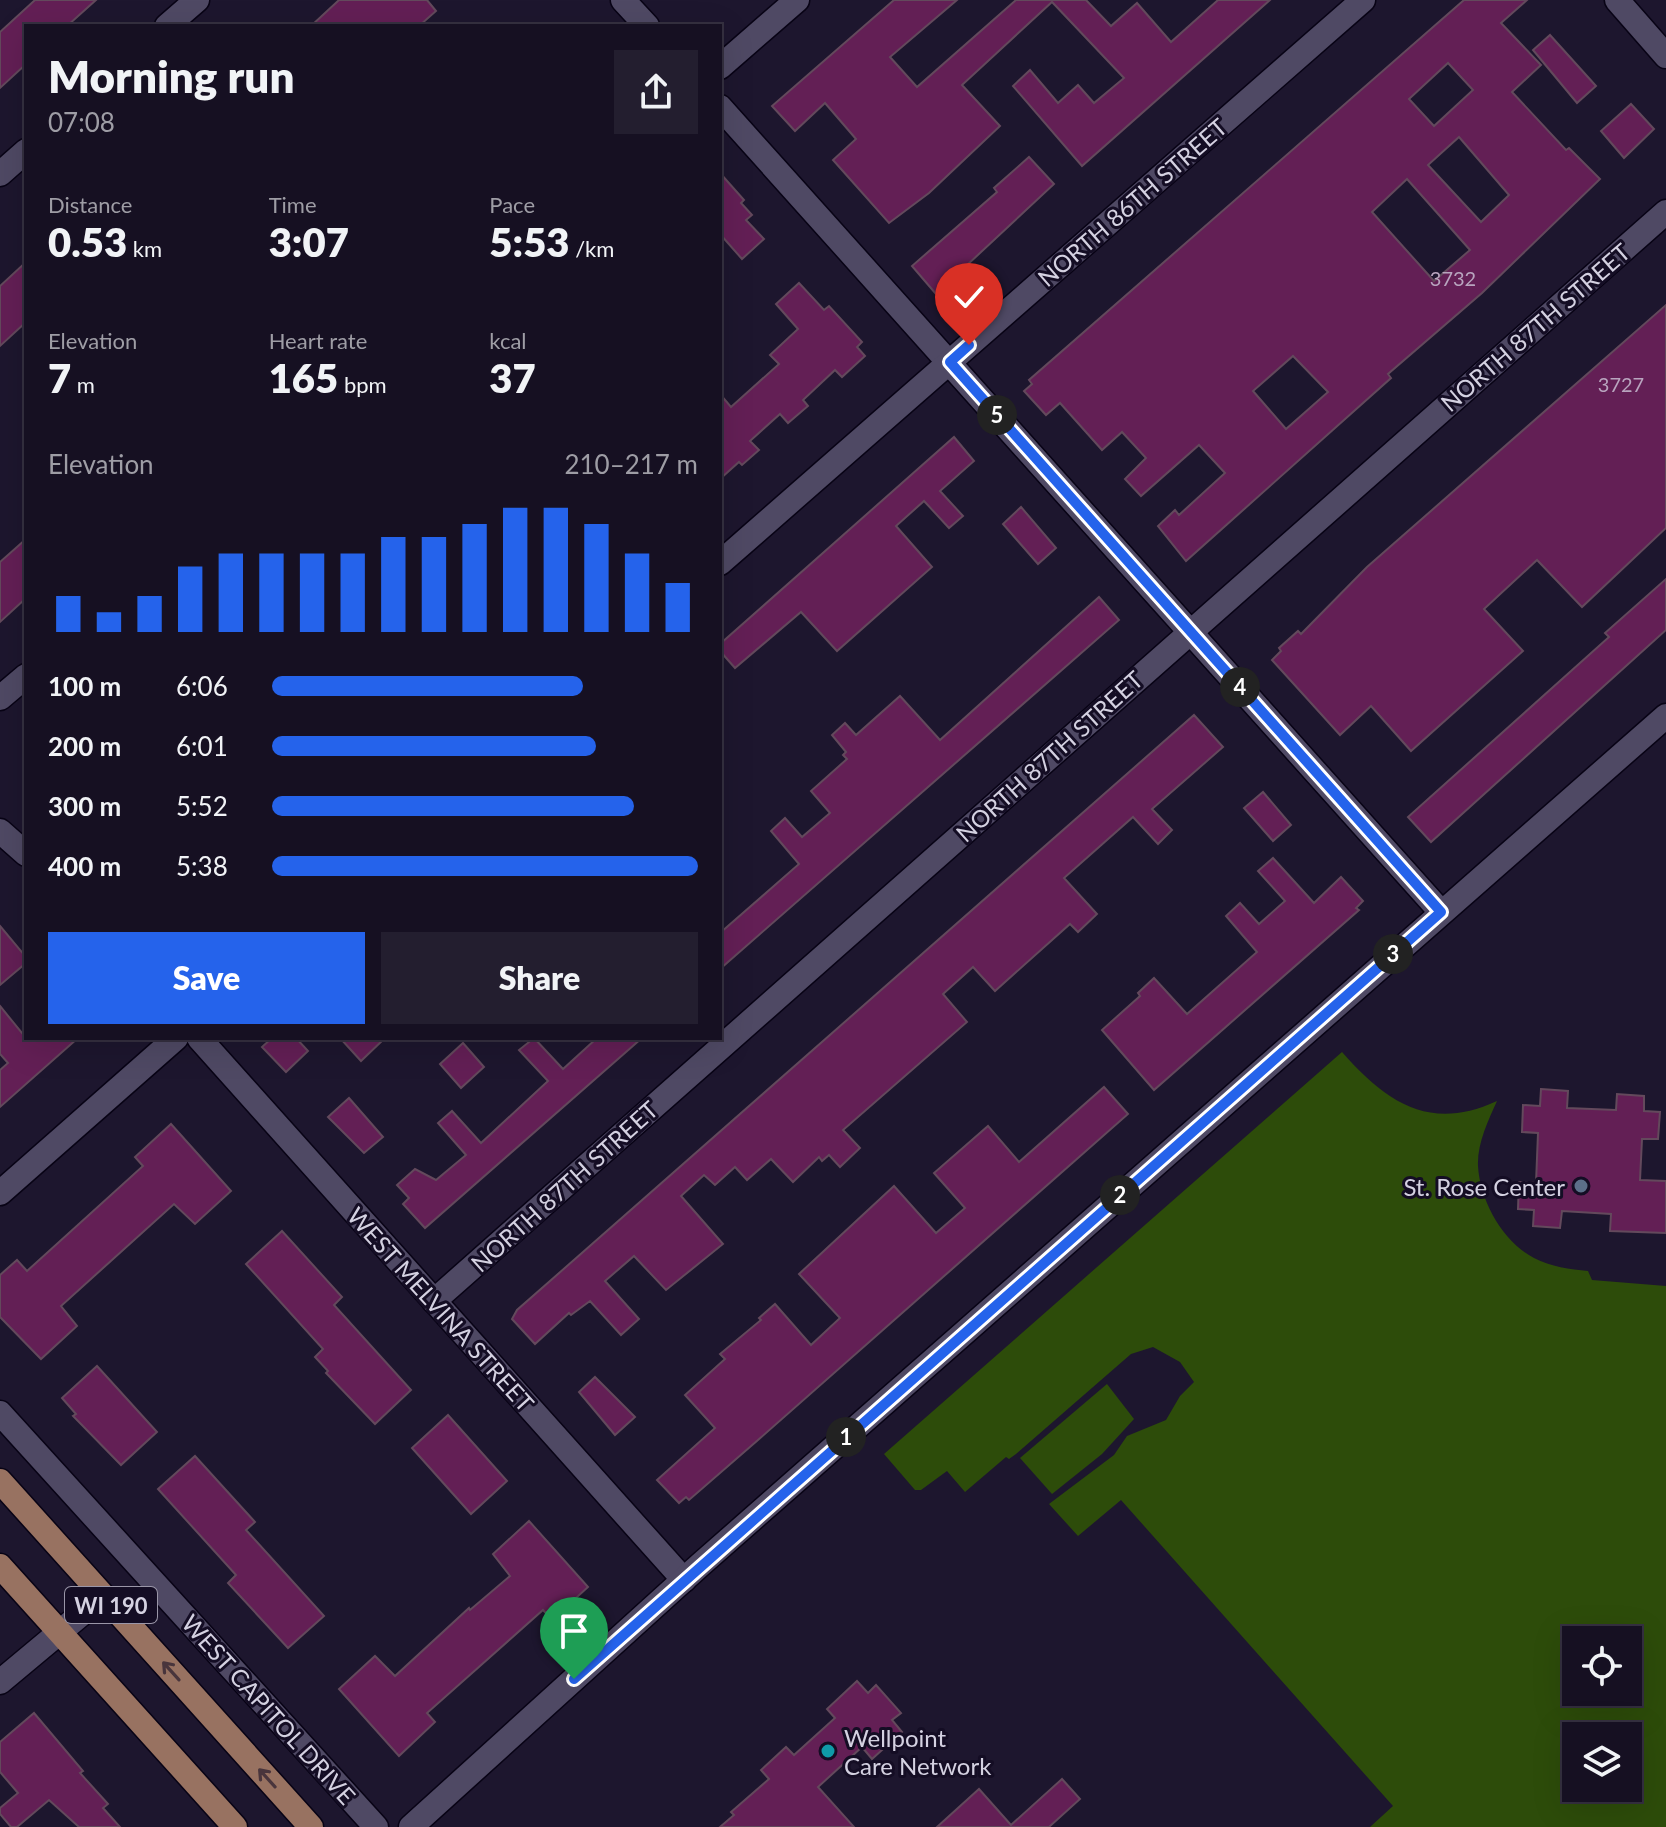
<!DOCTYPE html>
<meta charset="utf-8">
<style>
:root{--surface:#161022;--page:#231e2f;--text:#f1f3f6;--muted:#9e9da5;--line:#353040;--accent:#2563eb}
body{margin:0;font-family:Lato,sans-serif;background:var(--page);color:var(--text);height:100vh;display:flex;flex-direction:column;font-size:30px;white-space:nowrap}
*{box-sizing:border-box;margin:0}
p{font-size:26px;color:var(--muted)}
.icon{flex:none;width:44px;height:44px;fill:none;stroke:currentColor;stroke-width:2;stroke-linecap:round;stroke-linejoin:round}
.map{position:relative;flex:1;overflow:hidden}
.panel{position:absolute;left:24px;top:24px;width:698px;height:1016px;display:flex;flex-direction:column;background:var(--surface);border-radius:0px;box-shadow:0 8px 32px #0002,0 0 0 2px var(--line)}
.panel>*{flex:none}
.fabs{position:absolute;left:1562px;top:1626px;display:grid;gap:16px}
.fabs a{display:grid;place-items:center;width:80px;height:80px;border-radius:0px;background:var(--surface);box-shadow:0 8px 32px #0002,0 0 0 2px var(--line);font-size:40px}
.pin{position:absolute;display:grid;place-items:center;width:68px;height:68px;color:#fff;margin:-82px -34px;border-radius:50% 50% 50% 0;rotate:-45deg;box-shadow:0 0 8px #0007}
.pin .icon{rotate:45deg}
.km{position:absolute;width:40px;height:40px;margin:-20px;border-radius:50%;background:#222;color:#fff;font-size:22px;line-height:40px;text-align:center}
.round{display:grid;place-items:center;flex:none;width:84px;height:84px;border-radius:0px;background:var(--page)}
.overview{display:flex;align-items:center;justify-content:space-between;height:136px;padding:0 24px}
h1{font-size:44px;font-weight:800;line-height:60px}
.stats{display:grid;grid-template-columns:repeat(3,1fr);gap:12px;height:136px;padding:8px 24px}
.stats div{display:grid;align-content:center}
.stats b{font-size:40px;font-weight:800}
.stats small{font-size:22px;font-weight:400}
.stats p{font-size:22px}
.chart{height:224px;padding:16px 24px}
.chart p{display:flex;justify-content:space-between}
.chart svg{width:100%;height:144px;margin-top:8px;stroke:var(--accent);stroke-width:6}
.primary-button{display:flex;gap:16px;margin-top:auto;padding:16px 24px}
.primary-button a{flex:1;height:92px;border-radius:0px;background:var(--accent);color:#fff;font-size:32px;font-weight:800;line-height:92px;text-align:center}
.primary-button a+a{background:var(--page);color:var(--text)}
ul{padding:0 24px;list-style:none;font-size:26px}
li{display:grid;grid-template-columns:128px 96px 1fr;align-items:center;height:60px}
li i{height:20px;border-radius:10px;background:var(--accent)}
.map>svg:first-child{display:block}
</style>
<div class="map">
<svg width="1666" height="1827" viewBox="0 0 1666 1827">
<rect width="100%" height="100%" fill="#1d162e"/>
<g fill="#2d4c0a" fill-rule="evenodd">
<path d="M1342,1052C1387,1103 1430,1132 1497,1101C1488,1121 1477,1144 1478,1166C1480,1201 1503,1242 1534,1258C1551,1267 1570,1269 1588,1271L1592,1280L1666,1286V1827H1370L1393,1806L1121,1500L1078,1536L1049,1504L1114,1455L1127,1436L1166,1420L1180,1396L1194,1382L1180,1362L1153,1347L1131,1354L1016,1454L1009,1459L1006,1457L965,1492L947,1471L921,1490H915L884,1454ZM1576,1640H1628V1692H1576ZM1576,1736H1628V1788H1576Z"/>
<path d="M1107,1384L1134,1419L1102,1454L1052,1494L1020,1458Z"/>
</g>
<g fill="#631f55" stroke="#63495c" stroke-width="2" fill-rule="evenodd">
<path d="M35,0H96L67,26H26V64L0,88V32Z"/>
<path d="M339,0H427L436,11L419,26H311Z"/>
<path d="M894,0H957L890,57L917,87L1016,0H1086L1111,26L1137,3L1171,42L1218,0H1270L1082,166L1013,86L1030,70L1058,103L1078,85L1094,103L1124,78L1052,2L962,85L1000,126L929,193L889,223L833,160L856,139L825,103L795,131L772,106Z"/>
<path d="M1464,0H1527L1501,23L1541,65L1512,92L1566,150L1569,148L1600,179L1482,293L1388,374L1391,378L1186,561L1158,526L1175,510L1179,515L1225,473L1199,445L1141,496L1125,479L1146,458L1122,432L1102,450L1060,403L1046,415L1024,391L1032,384L1029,380ZM1448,63L1473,90L1434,126L1409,99ZM1459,137L1509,195L1481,222L1428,165ZM1407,179L1470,250L1434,281L1372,212ZM1293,356L1328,392L1286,429L1253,391Z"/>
<path d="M1550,35L1596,86L1577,103L1533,50Z"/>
<path d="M1631,104L1654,129L1624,158L1601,131Z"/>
<path d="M1029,157L1054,184L936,294L912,266L997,192L994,188Z"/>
<path d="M720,173L744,200L741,203L752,215L746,220L764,239L742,259L720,234Z"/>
<path d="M26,262V322L0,346V286Z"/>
<path d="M799,283L824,310L829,306L862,342L857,347L865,356L842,377L835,370L803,400L808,406L788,423L780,414L750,441L759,450L742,465L739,462L720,479V394L731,407L779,364L770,355L798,329L776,304Z"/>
<path d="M1666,305V528L1582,607L1537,560L1484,609L1523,651L1411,751L1371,706L1340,735L1272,660L1281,651L1279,648L1298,631L1301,634L1367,567Z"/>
<path d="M954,437L974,461L940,491L963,516L949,528L924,501L896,526L932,567L837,651L801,612L735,668L720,651V644Z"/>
<path d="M1021,507L1056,548L1038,564L1003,524Z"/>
<path d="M26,539V598L0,622V562Z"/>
<path d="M1666,579V630L1431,842L1408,817L1609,637L1605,633Z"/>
<path d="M1099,597L1119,620L720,969V933L799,864L771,831L785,818L802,837L830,813L811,791L847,759L843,755L846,752L832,735L845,723L856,735L900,696L940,740Z"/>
<path d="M1194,715L1223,747L1152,809L1172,830L1158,844L1133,817L1064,878L1097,914L1078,932L1070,924L995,991L973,967L943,994L967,1022L843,1130L860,1148L840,1167L829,1155L822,1161L819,1157L793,1182L771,1159L747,1180L735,1167L715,1185L704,1175L681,1196L723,1244L666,1290L634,1256L605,1281L639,1319L621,1335L590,1301L571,1315L569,1313L535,1344L512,1319L517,1310Z"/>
<path d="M1263,792L1291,825L1273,841L1244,808Z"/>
<path d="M1273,858L1314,903L1341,877L1363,901L1356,908L1359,910L1154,1090L1102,1030L1140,996L1138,993L1154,978L1187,1014L1257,952L1226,916L1240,903L1259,924L1285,901L1258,871Z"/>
<path d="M0,926L26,957V963L0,985Z"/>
<path d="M0,1006L26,1038H78L0,1107V1070L8,1063L0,1054Z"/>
<path d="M272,1038H296L308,1051L286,1072L262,1047Z"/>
<path d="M340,1038H385L361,1061Z"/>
<path d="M534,1038L563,1069L597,1038H642L425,1228L403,1204L409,1198L397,1185L415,1169L436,1180L466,1155L438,1123L452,1111L481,1143L548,1081L519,1050Z"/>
<path d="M463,1043L484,1067L461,1088L440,1064Z"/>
<path d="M1104,1087L1128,1114L758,1440L689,1500L686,1497L679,1503L657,1480L715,1428L685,1395L725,1359L720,1354L761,1320L759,1318L775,1304L811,1345L840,1318L799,1274L894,1186L936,1233L965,1208L934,1173L988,1126L1019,1162Z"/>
<path d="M1541,1089L1568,1091L1567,1108L1616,1110L1617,1094L1644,1096V1111L1660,1112L1658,1139H1642L1640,1180L1666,1181V1233L1610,1231L1611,1214L1562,1211L1560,1228L1533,1226L1534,1210L1518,1209L1519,1182L1536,1183L1538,1133L1522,1132L1523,1105L1540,1106Z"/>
<path d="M349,1098L383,1137L364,1153L328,1117Z"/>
<path d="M171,1124L231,1191L195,1224L174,1204L61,1306L77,1326L41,1359L0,1317V1275L17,1260L27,1271L143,1166L135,1157Z"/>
<path d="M282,1231L342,1297L334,1305L411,1390L375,1424L326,1373L328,1371L315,1357L323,1349L246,1264Z"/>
<path d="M97,1366L157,1432L121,1465L73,1416L76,1414L62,1398Z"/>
<path d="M595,1377L635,1417L615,1435L579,1392Z"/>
<path d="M448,1415L507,1481L471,1514L412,1448Z"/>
<path d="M195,1456L255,1522L246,1530L324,1616L288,1648L228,1583L236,1575L158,1489Z"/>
<path d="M529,1521L588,1587L552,1620L543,1610L427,1713L435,1722L399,1756L339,1689L375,1656L395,1676L469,1608L470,1610L510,1576L493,1554Z"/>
<path d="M857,1681L868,1693L876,1685L901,1713L892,1720L902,1732L872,1759L862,1747L818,1787L854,1827H720L734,1815L731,1812L769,1779L761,1770L786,1747L794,1755L835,1718L827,1709Z"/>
<path d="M34,1713L83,1771L80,1773L108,1804L103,1808L120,1827H79L49,1800L17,1827H11L0,1814V1808L18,1793L0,1772V1742Z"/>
<path d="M1062,1779L1080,1799L1049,1827H937L979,1789L1011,1825Z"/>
</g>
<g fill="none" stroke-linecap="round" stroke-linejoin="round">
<defs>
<g id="minor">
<path d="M623,0L647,26"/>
<path d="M1617,0L1666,56"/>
<path d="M167,26L197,0"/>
<path d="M720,67L797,0"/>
<path d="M720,107L1441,912"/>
<path d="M0,174L26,151"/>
<path d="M720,563L1363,0"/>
<path d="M0,698L26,676"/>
<path d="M0,831L26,854"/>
<path d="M199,1038L684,1580"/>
<path d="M0,1193L176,1038"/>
<path d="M434,1301L1666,212"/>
<path d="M0,1413L376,1827"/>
<path d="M0,1682L103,1596"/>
<path d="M411,1827L700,1565L1666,716"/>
</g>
<g id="major">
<path d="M0,1481L311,1827"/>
<path d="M0,1566L235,1827"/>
</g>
</defs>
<use href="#minor" stroke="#080315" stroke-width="27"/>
<use href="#major" stroke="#080315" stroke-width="27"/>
<use href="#minor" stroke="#4f4964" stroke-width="24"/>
<use href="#major" stroke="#987261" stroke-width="24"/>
</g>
<defs><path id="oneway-shaft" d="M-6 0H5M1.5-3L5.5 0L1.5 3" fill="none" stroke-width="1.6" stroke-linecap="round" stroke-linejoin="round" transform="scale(2)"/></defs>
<g stroke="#49353c">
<use href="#oneway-shaft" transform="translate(171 1671) rotate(-132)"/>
<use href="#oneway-shaft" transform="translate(267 1778) rotate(-132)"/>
</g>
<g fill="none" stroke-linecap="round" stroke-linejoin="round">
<defs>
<path id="route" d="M574,1679L1441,912L950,362L969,345"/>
</defs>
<use href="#route" stroke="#fff" stroke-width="16"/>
<use href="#route" stroke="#2563eb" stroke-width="10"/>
</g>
<circle fill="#5c6f8a" stroke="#140d24" stroke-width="3" cx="1581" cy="1186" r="8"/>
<circle fill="#0f9aa8" stroke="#140d24" stroke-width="3" cx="828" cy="1751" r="8"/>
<g text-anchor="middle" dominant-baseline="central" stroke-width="6" stroke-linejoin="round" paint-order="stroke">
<g font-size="20" fill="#b8a4be">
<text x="1453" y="278">3732</text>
<text x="1621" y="384">3727</text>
</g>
<rect fill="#140d24" stroke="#9a96a8" stroke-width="2" x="65" y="1587" width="92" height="36" rx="6"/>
<g font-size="22" font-weight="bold" fill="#d4d1e1">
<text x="111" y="1605">WI 190</text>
</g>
<g font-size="24" fill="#d4d1e1" stroke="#140d24">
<text transform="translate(1132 202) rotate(-41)">NORTH 86TH STREET</text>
<text transform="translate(1535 327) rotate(-41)">NORTH 87TH STREET</text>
<text transform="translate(1049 756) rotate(-42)">NORTH 87TH STREET</text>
<text transform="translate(564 1186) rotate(-42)">NORTH 87TH STREET</text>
<text transform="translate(441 1309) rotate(48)">WEST MELVINA STREET</text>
<text transform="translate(269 1709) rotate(48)">WEST CAPITOL DRIVE</text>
</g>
<g font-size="24" fill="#d4d1e1" stroke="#140d24" text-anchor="end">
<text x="1565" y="1186">St. Rose Center</text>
<text x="844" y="1737" text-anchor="start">Wellpoint<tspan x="844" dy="28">Care Network</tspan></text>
</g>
</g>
</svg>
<div class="fabs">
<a><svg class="icon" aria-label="locate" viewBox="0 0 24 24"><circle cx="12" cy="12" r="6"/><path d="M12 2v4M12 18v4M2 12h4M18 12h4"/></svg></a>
<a><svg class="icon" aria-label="layers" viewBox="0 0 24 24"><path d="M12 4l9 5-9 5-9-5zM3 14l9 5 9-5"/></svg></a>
</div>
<div class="pin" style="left:574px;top:1679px;background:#1e9e55"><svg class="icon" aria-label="arrive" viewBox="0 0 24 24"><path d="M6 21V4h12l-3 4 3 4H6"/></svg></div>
<div class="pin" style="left:969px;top:345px;background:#d93025"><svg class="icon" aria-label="check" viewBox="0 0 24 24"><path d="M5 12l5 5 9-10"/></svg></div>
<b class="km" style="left:846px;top:1437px">1</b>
<b class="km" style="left:1120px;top:1195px">2</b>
<b class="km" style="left:1393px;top:954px">3</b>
<b class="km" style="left:1240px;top:687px">4</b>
<b class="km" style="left:997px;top:415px">5</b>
<section class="panel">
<div class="overview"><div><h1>Morning run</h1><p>07:08</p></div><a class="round"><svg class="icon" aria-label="share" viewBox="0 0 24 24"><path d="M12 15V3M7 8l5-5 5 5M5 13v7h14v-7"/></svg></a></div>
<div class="stats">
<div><p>Distance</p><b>0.53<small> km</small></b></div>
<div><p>Time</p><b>3:07</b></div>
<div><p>Pace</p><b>5:53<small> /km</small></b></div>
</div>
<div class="stats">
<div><p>Elevation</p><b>7<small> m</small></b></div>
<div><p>Heart rate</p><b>165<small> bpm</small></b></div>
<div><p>kcal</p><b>37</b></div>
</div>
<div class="chart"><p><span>Elevation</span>210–217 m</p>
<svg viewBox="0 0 160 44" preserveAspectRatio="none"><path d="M5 44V33M15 44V38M25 44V33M35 44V24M45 44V20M55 44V20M65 44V20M75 44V20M85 44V15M95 44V15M105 44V11M115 44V6M125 44V6M135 44V11M145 44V20M155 44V29"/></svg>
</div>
<ul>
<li><b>100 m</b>6:06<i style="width:73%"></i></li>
<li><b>200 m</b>6:01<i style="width:76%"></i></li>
<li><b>300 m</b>5:52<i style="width:85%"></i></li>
<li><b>400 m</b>5:38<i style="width:100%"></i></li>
</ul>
<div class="primary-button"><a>Save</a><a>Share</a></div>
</section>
</div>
